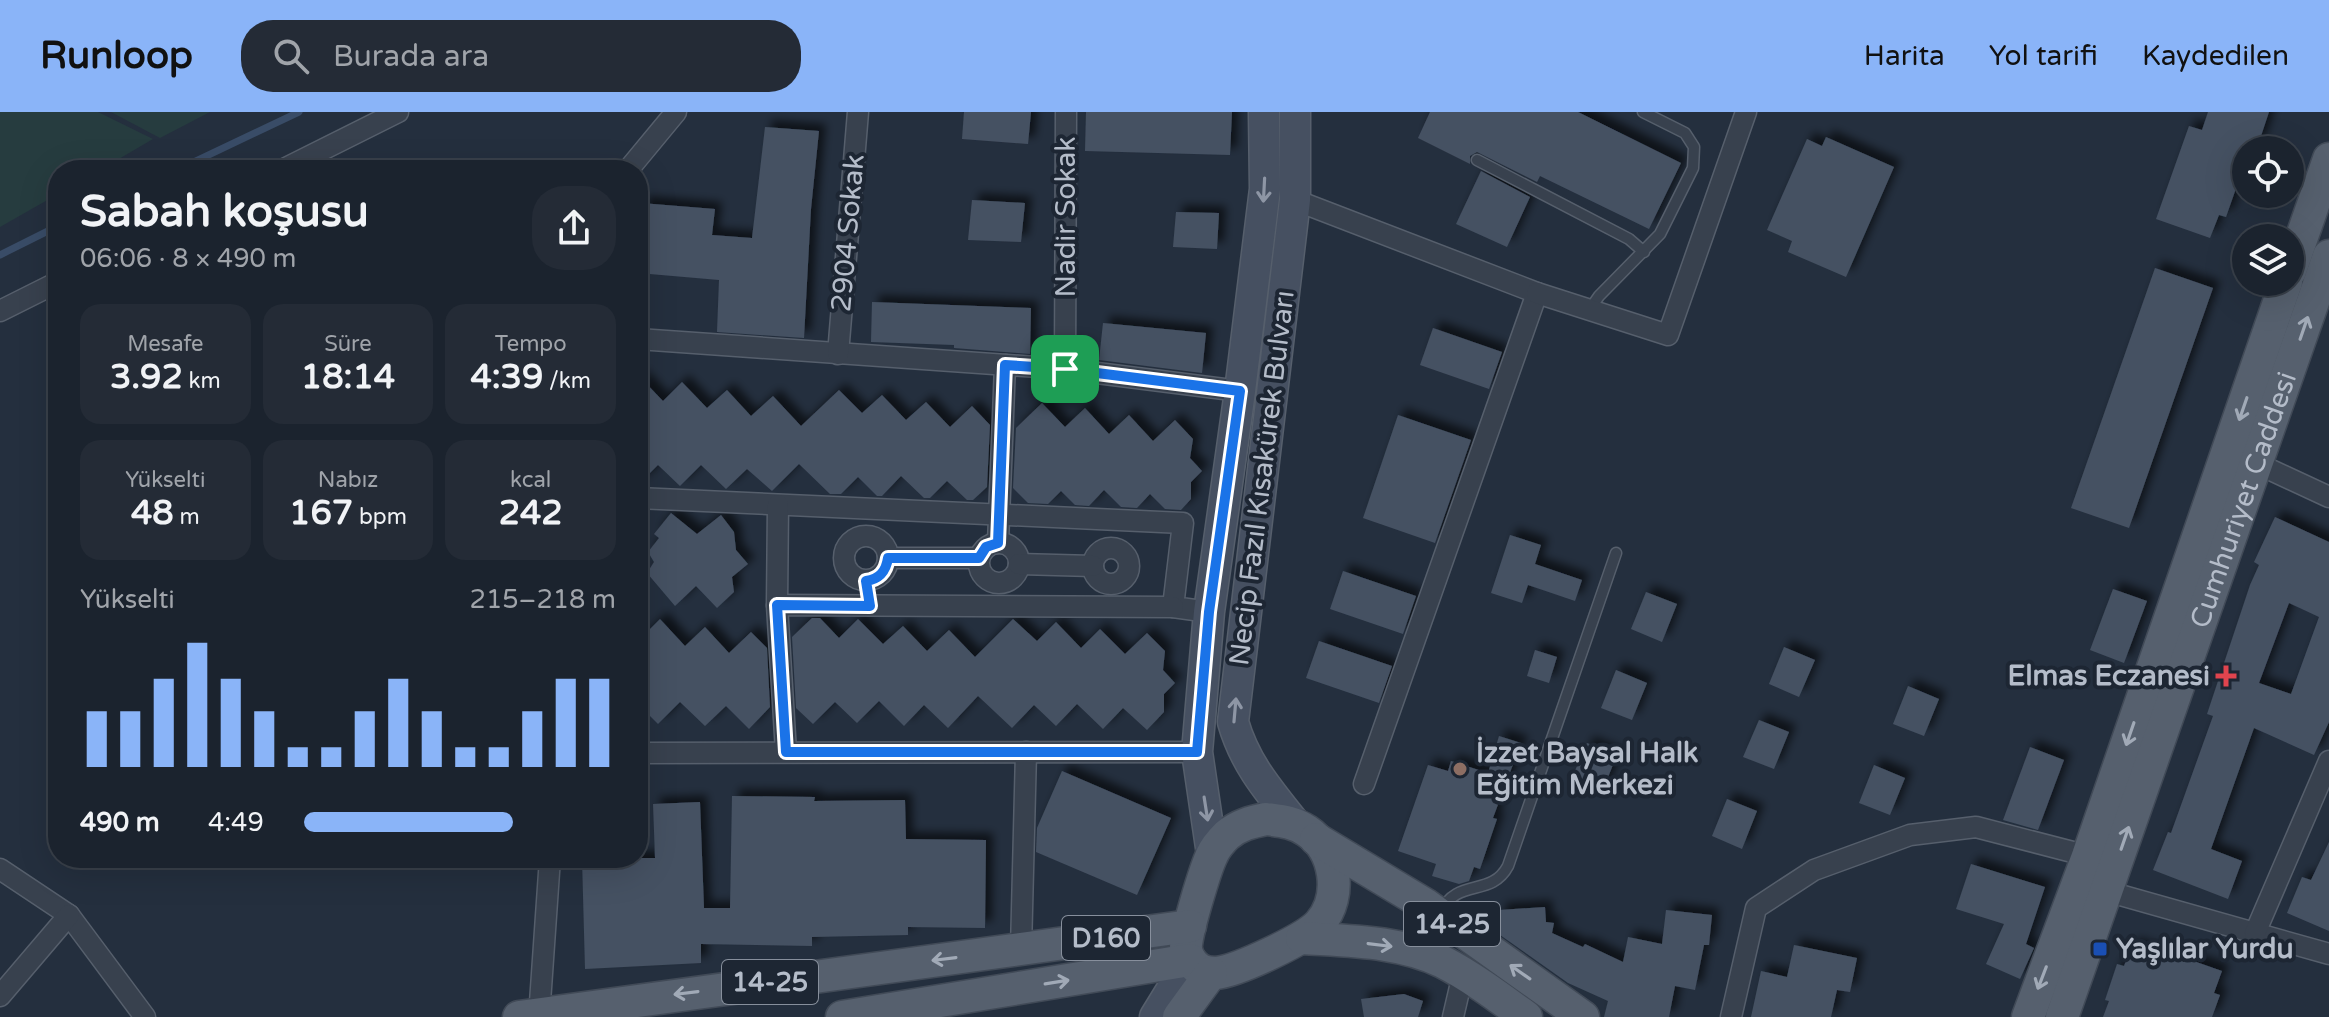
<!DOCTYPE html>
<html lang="tr">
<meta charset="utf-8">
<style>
:root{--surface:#1b232e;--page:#242b36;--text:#f1f3f6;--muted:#a0a4aa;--line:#39404a;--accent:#8ab4f8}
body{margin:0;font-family:"Varela Round",sans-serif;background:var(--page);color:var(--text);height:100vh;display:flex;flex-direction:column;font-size:30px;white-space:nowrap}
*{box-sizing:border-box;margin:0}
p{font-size:26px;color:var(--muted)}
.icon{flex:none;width:44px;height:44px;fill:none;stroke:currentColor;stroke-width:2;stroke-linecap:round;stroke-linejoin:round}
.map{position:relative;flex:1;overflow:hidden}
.drawer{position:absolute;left:48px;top:48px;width:600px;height:708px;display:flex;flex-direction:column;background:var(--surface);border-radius:32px;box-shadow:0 8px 32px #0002,0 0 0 2px var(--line)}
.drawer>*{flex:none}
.buttons{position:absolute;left:2232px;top:24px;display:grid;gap:16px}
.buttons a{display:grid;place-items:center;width:72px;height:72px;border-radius:50%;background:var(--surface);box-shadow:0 8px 32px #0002,0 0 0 2px var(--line);font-size:40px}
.pin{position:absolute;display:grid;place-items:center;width:68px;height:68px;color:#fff;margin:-34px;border-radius:16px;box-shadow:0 4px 12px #0006}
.round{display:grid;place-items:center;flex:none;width:84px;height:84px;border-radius:32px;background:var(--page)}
.head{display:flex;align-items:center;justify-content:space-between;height:136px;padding:0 32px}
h1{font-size:44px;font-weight:700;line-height:60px}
.figures{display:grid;grid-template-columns:repeat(3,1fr);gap:12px;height:136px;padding:8px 32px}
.figures div{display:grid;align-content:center;border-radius:20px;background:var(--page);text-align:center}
.figures b{font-size:34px;font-weight:700}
.figures small{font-size:22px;font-weight:400}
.figures p{font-size:22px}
.chart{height:224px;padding:16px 32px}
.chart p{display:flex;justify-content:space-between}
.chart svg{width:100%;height:144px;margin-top:8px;stroke:var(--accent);stroke-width:6}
ul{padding:0 32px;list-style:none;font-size:26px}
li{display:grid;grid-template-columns:128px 96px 1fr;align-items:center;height:60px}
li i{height:20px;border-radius:10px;background:var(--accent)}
header{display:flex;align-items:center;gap:48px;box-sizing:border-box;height:112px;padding:0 40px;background:var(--accent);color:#111}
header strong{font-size:38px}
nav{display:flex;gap:44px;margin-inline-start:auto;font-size:28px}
.search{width:560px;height:72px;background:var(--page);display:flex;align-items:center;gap:20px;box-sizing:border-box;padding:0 28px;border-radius:32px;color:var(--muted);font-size:30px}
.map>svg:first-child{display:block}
</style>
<header>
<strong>Runloop</strong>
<div class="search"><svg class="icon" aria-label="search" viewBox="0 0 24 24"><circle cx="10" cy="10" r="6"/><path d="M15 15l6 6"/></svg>Burada ara</div>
<nav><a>Harita</a><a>Yol tarifi</a><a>Kaydedilen</a></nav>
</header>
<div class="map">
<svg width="2329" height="905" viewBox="0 0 2329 905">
<defs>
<filter id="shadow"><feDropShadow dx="7" dy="-7" stdDeviation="4" flood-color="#0009"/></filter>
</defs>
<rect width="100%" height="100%" fill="#242f3e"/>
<g fill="#263c3f">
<path d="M0,0H98L153,27L100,58H58V82L0,115Z"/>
<path d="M111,0H210L160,26Z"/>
</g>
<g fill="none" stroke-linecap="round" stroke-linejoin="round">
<g stroke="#394c67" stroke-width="7">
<path d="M177,58L299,0"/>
<path d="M0,143L58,114"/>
</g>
</g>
<g fill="#455162" fill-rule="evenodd" filter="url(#shadow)">
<path d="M964,0H1031L1028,32L962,27Z"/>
<path d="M1086,0H1232L1230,43L1085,39Z"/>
<path d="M1430,0H1578L1681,51L1649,117L1540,64L1537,70L1477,40L1470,44V52L1418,26Z"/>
<path d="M2208,0H2269L2258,33L2252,31L2250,38H2246V48L2226,105L2219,103L2210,126L2156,107L2189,14L2202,18Z"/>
<path d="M765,15L819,19L811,97L804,226L717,220L719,168L638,161L641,91L715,97L712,123L752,126Z"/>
<path d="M1826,25L1894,55L1846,165L1788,140L1792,129L1767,118L1807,27L1822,34Z"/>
<path d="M1481,59L1530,85L1507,135L1456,112Z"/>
<path d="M972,88L1025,91L1021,130L968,128Z"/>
<path d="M1176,100L1219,101L1217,137L1173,135Z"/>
<path d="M2155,156L2213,176L2129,416L2071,396Z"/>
<path d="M872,190L1031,196L1030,242L954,236V233L871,230Z"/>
<path d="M1103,211L1206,221L1202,261L1099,248Z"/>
<path d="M1433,216L1502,240L1489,277L1420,253Z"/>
<path d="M638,263L663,289L682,270L707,296L727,278L751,304L773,284L801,314L839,278L862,301L882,283L906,308L926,290L950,315L972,294L990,313L987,375L973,388H967L947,369L930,386H924L901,364L882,384H877L858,365L841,382H830L799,352L772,379L747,357L726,377L701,353L680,374L658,353L638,373Z"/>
<path d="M1042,291L1065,315L1085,296L1109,322L1129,303L1153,329L1175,308L1193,327L1190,346L1202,359L1191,370V387L1181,398L1165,397L1150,382L1137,396L1121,395L1104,378L1089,394L1075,393L1061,379L1048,392L1028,391L1013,376L1016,316Z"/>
<path d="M1398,303L1471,328L1435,431L1363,406Z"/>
<path d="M671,401L697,422L721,403L734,420L736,438L748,452L732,465L734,480L717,496L696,474L675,494L647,461L654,450L648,440L659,426L654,422Z"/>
<path d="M2275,405L2329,430V610L2314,643L2254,616L2211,737L2242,749L2228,787L2153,758L2168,720L2171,721L2213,604L2207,602L2250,473L2259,453L2254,450ZM2289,491L2319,505L2291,582L2259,571Z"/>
<path d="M1510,423L1541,433L1535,452L1582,468L1575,489L1528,473L1522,491L1491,481Z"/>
<path d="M1343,459L1416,484L1403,522L1330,497Z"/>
<path d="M2113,477L2147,489L2124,551L2090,538Z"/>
<path d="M1646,480L1677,492L1662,530L1631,517Z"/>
<path d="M812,506H820L839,526L858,507L883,532L903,514L927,539L949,518L975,545L1013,507L1037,529L1056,510L1081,536L1100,517L1125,542L1147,521L1165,539L1163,558L1175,571L1164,582V600L1147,618L1123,596L1103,617L1077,592L1056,614L1034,593L1012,616L978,584L948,616L924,593L904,614L879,589L857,611L835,590L813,612L796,596L792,525Z"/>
<path d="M660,507L685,534L705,515L729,541L751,520L767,536L770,595L749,617L726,594L705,614L680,590L658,612L638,592V529Z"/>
<path d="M1319,529L1392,554L1379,591L1306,566Z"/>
<path d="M1784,535L1815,548L1799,585L1769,572Z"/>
<path d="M1535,538L1557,545L1549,571L1527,564Z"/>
<path d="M1616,558L1647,571L1632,608L1601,596Z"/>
<path d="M1908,574L1939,587L1924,624L1893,612Z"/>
<path d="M1759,608L1789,620L1774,657L1743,645Z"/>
<path d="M1499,624L1521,631L1493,706L1497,707L1480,757L1474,755L1469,769L1459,772L1432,764L1436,752L1398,739L1428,653L1448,659L1451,649L1488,661Z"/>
<path d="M1587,631L1617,643L1602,680L1571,668Z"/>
<path d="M2030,635L2064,648L2038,718L2003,708Z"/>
<path d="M1874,653L1905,666L1890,703L1859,691Z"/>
<path d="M1062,659L1171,706L1137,783L1036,740L1037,716Z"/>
<path d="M732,684L815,685L814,689L905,688L906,727L986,728L985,816L908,815V823L812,825V834L701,832V851L585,857L582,746H655L653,692L700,690L704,796H730Z"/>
<path d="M1727,687L1757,699L1742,737L1712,724Z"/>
<path d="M2329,730V819L2287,801L2302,765L2311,768Z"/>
<path d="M1971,752L2045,775L2026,832L2034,836L2020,867L1986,852L2004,812L1956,797Z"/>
<path d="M1545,795L1546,810L1554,811L1552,821L1583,835L1585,832L1623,850L1628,825L1662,832L1666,798L1712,803L1709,833H1704L1695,878L1675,874L1669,905H1604L1608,889L1568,871L1493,818V814L1498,813L1499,798Z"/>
<path d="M2132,832L2184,850L2185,846L2222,859L2214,881L2220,883L2212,905H2103L2109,889L2105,888L2117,852L2124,854Z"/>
<path d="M1794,833L1857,846L1850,880L1837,878L1831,905H1751L1761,859L1787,865Z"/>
<path d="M1404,882L1423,889L1418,905H1364L1361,887Z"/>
</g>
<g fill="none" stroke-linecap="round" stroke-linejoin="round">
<defs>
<g id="lane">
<path d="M1477,48L1629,127L1644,140"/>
<path d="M1590,197L1599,184L1660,122L1693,56L1694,35L1685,21L1643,0"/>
<path d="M1441,800C1457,765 1491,786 1508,754L1616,441"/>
</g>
<g id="street">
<path d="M282,58L398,0"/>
<path d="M628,58L676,0"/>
<path d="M1295,88L1537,181L1364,672"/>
<path d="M1537,181L1668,223L1746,0"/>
<path d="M0,199L58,170"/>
<path d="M638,227L1065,257L1240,279"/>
<path d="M838,242L858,0"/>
<path d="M1065,257L1066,0"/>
<path d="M2258,352L2329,385"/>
<path d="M638,386L1183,411L1173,495L1209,500"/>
<circle cx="866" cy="446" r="22"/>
<circle cx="999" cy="451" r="20"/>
<path d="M998,431L1005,253"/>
<circle cx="1111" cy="454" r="18"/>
<path d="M888,446H979"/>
<path d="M1019,452L1093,454"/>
<path d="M777,493L778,393"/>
<path d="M786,640L777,493L1173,495"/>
<path d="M638,641L1197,640"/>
<path d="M0,757L69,803L145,905"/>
<path d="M2106,779L2329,842"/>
<path d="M2255,821L2329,649"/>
<path d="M1021,837L1026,640"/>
<path d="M0,884L69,803"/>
<path d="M539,905L550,746"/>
<path d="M1453,905L1463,862"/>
<path d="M1731,905L1756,796L1814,758L1910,723L1976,715L2088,744"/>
</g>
<g id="secondary">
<path d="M1295,0V88L1233,610C1245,652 1269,679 1296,713"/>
<path d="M1212,742L1197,640L1209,500L1240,279L1265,77L1264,0"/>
<path d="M1155,905L1190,848"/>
</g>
<g id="primary">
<path d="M2290,159L2329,47"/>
<path d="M1266,707C1281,709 1294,710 1307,719C1336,738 1343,784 1320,811C1306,827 1237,859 1216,861C1210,861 1204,860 1199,857C1192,852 1187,845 1186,837C1184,826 1206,755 1212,743C1215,736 1222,728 1227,723C1239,713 1251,710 1266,707Z"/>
<path d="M1316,727L1426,793L1583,905"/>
<path d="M1302,826C1348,829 1401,829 1443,850C1472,865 1500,886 1526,905"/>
<path d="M519,905L1190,814"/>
<path d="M842,905L1190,848"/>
<path d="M1179,905L1211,861"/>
<path d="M2028,905L2088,744L2286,170"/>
<path id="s1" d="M2062,905L2329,144"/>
</g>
</defs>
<use href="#lane" stroke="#565f6c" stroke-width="13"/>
<use href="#street" stroke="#565f6c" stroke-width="23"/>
<use href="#secondary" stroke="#565f6c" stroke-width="33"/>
<use href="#primary" stroke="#414a57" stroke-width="35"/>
<use href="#lane" stroke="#38414e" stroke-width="10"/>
<use href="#street" stroke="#38414e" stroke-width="20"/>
<use href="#secondary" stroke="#465061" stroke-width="30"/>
<use href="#primary" stroke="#56606e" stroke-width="32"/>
</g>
<defs><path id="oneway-shaft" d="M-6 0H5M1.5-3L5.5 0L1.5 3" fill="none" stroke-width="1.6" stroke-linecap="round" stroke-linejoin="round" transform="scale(2)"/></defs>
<g stroke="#8e96a5">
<use href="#oneway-shaft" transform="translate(1264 78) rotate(93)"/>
<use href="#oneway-shaft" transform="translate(1235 598) rotate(-85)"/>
<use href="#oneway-shaft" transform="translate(1206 697) rotate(81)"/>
</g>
<g stroke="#a1aab7">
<use href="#oneway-shaft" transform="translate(2304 216) rotate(-71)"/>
<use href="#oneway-shaft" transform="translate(2243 297) rotate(109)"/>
<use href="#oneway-shaft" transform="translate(2130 622) rotate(109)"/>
<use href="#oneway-shaft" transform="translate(2125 726) rotate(-71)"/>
<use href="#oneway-shaft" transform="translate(1380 833) rotate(7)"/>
<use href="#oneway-shaft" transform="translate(944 847) rotate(173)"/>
<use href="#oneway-shaft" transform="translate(1520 860) rotate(-145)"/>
<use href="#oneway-shaft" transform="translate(2042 866) rotate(111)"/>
<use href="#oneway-shaft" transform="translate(1057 870) rotate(-9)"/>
<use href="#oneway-shaft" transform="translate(686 881) rotate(173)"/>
</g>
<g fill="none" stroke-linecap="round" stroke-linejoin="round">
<defs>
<path id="route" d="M1005,253L1065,257L1240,279L1209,500L1197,640H786L777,493L870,494L866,469C880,467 886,459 888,446H979L986,435L998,431Z"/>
</defs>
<use href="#route" stroke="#fff" stroke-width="16"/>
<use href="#route" stroke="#1a73e8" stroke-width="10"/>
</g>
<path fill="#e0444e" stroke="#1d2633" stroke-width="3" d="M2222 552h8v8h8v8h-8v8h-8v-8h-8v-8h8z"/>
<circle fill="#8d6e63" stroke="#1d2633" stroke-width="3" cx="1460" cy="657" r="8"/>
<rect fill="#1a4fb4" stroke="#1d2633" stroke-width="3" x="2092" y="829" width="16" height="16" rx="4"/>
<g text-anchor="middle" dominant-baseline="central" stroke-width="8" stroke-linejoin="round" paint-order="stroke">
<g fill="#1d2633" stroke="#878f9c" stroke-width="2">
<rect x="1404" y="790" width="96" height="44" rx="6"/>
<rect x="1062" y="804" width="88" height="44" rx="6"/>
<rect x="722" y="848" width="96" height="44" rx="6"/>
</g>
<g font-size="26" font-weight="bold" fill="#b4bcc9">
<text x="1452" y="812">14-25</text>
<text x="1106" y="826">D160</text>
<text x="770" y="870">14-25</text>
</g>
<g font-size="28" fill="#b4bcc9" stroke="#1d2633">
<text transform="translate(1066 105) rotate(-90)">Nadir Sokak</text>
<text transform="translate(848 121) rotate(-85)">2904 Sokak</text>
<text transform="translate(1262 366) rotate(-83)">Necip Fazıl Kısakürek Bulvarı</text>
<text stroke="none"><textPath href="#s1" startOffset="548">Cumhuriyet Caddesi</textPath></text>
</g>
<g font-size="28" font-weight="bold" fill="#b4bcc9" stroke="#1d2633" text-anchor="start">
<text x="2210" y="564" text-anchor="end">Elmas Eczanesi</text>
<text x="1476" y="641">İzzet Baysal Halk<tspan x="1476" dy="32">Eğitim Merkezi</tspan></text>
<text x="2116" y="837">Yaşlılar Yurdu</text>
</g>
</g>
</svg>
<div class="buttons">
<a><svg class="icon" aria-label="locate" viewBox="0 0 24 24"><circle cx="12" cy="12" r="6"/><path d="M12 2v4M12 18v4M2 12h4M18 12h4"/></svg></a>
<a><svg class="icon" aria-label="layers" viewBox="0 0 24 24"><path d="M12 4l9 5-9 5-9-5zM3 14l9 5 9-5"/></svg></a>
</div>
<div class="pin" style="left:1065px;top:257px;background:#1e9e55"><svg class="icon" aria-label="arrive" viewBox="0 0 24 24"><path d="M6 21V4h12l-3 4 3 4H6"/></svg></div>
<section class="drawer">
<div class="head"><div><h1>Sabah koşusu</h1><p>06:06 · 8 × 490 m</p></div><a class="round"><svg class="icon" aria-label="share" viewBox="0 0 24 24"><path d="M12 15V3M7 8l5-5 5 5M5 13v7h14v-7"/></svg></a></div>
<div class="figures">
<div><p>Mesafe</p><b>3.92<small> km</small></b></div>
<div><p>Süre</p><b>18:14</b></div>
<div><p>Tempo</p><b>4:39<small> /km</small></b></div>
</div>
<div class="figures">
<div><p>Yükselti</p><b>48<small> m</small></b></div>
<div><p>Nabız</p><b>167<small> bpm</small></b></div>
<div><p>kcal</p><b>242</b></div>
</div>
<div class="chart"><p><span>Yükselti</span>215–218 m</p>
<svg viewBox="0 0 160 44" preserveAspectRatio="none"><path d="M5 44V27M15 44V27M25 44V17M35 44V6M45 44V17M55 44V27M65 44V38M75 44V38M85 44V27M95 44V17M105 44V27M115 44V38M125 44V38M135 44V27M145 44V17M155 44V17"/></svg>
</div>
<ul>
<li><b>490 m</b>4:49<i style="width:67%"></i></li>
</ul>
</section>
</div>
